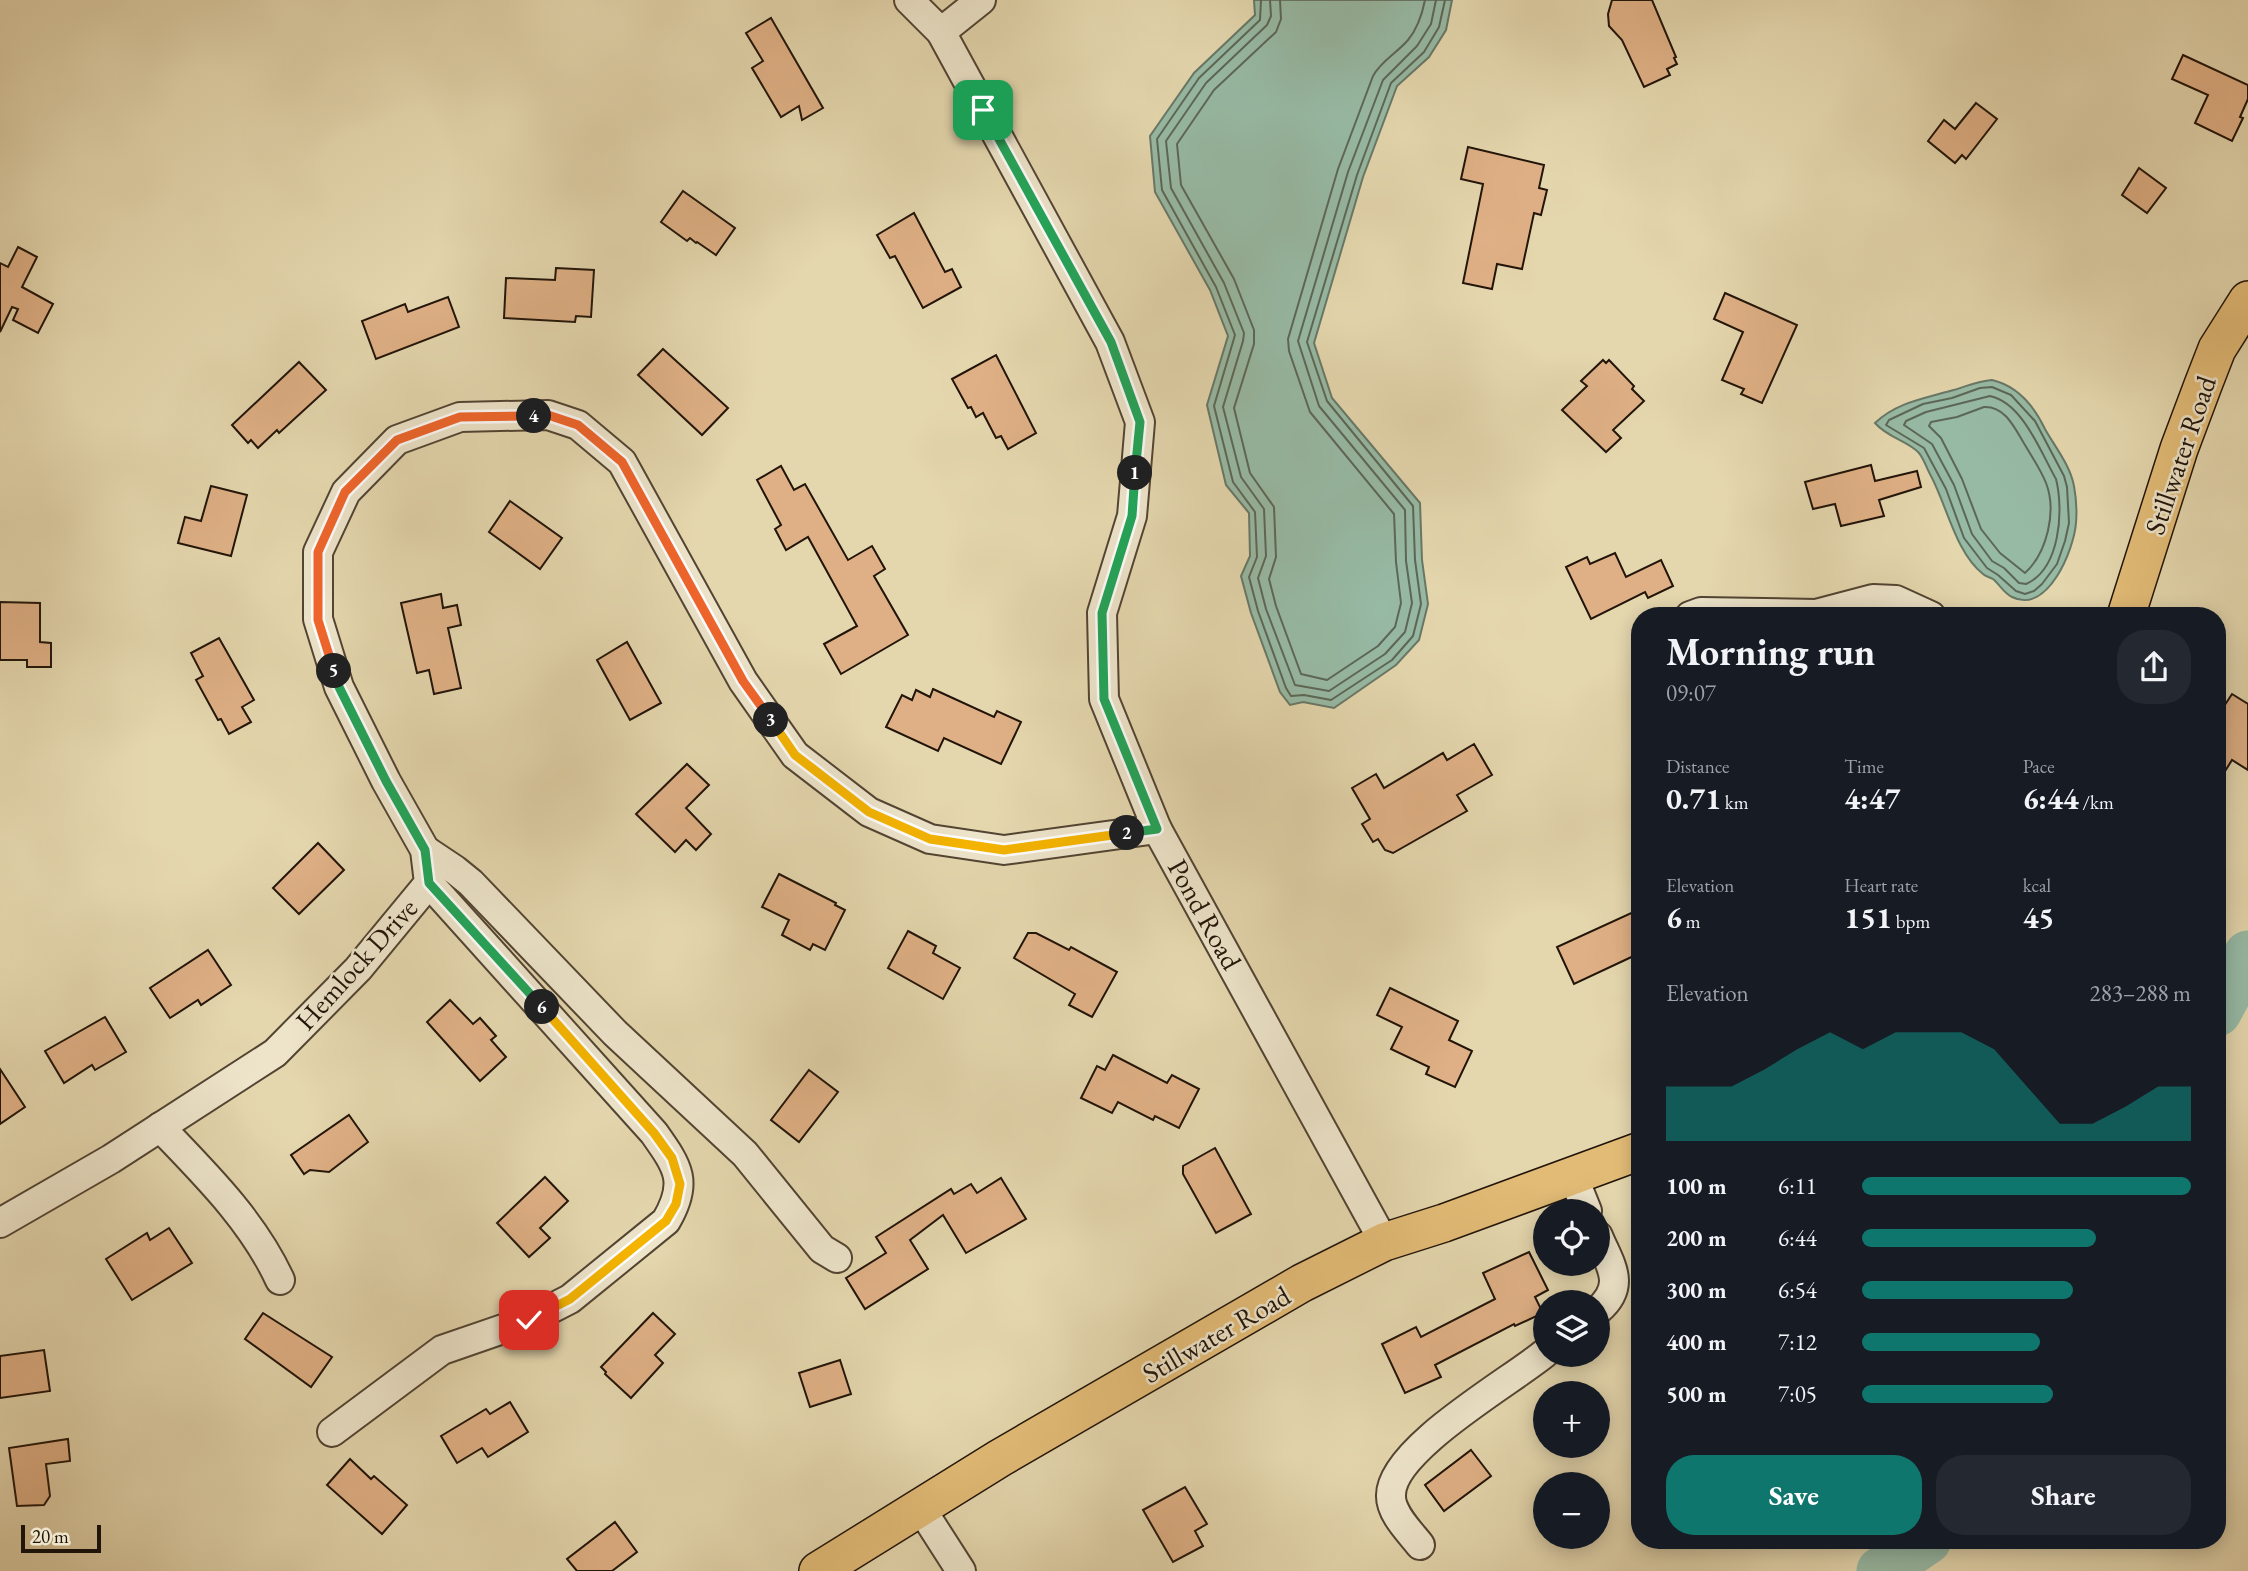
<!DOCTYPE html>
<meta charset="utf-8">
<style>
:root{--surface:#171b24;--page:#242831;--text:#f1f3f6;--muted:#9ea1a6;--accent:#0f766e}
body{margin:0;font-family:"EB Garamond",serif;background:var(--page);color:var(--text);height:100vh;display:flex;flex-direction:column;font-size:26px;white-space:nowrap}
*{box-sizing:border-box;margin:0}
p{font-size:23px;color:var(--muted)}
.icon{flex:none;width:38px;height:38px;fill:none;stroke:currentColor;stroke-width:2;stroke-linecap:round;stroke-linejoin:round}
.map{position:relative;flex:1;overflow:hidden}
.side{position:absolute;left:1631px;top:607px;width:595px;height:942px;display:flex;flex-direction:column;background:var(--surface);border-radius:28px;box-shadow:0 4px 18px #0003}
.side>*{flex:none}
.tools{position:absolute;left:1533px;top:1199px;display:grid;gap:14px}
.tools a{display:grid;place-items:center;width:77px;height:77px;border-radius:50%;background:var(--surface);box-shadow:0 4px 18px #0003;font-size:35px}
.scale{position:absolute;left:21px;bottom:18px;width:80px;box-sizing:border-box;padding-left:7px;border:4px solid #211409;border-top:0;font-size:19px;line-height:24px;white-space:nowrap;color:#211409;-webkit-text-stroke:5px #ede4ca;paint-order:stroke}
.pin{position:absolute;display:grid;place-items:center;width:60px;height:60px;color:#fff;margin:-30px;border-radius:14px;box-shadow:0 4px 10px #0006}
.km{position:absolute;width:35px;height:35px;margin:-18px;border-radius:50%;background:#222;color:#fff;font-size:19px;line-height:35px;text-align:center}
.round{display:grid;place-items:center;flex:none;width:74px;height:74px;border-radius:28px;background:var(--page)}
.summary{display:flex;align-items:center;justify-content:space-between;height:119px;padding:0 35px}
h1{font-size:38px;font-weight:700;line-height:52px}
.figures{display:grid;grid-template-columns:repeat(3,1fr);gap:10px;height:119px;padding:7px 35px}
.figures div{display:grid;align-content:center}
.figures b{font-size:30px;font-weight:700}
.figures small{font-size:19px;font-weight:400}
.figures p{font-size:19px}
.chart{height:196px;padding:14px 35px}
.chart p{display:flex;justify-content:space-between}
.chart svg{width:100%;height:126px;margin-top:7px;fill:var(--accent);opacity:.7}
.cta{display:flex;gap:14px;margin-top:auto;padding:14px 35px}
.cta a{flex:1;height:80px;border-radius:28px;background:var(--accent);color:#fff;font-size:28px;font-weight:700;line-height:80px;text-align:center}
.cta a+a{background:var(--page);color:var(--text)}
ul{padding:0 35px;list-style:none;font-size:23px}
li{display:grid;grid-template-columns:112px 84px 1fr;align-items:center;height:52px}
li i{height:18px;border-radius:9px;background:var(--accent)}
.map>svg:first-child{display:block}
</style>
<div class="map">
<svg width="2248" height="1571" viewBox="0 0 2248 1571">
<rect width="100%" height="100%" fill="#e4d6ad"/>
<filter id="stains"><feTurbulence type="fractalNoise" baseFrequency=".00286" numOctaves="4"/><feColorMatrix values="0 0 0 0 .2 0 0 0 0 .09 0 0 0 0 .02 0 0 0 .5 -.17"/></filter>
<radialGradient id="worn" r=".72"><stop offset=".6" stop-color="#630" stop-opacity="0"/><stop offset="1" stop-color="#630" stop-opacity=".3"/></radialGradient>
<g fill="#97baa5" stroke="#687867" stroke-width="2">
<path d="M1254,0H1452L1446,30L1429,57L1397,86L1363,177L1314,343L1332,398L1420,503L1422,560L1428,604L1419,640L1396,665L1334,708L1303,702L1290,705L1280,692L1251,613L1241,576L1250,556L1249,513L1226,485L1207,405L1228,336L1210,290L1155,192L1150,136L1194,73L1255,15Z"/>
<path d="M1992,380C2018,386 2034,406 2045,429C2055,447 2070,465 2074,486C2076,497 2077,511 2076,523C2074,549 2048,615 2012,597C2004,593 2000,585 1993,579C1990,577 1986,577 1983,574C1956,553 1947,506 1931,476C1927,469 1924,459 1919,453C1908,441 1888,438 1875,423C1896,403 1922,399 1950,391C1965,387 1977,381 1992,380Z"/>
</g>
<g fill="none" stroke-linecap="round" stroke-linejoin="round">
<g stroke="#5c6757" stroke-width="2">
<path d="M1261,0L1260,20L1199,78L1157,139L1162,190L1216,287L1235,335L1214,406L1233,482L1255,512L1257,557L1249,577L1258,611L1286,688L1291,696L1304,695L1331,700L1392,660L1413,636L1421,604L1415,560L1413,506L1327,401L1307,342L1357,175L1391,83L1424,52L1439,27L1445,0"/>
<path d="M1270,0L1271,16L1267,25L1206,83L1166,141L1171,188L1224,283L1244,333L1243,341L1223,407L1241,477L1264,509L1266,556L1258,578L1266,609L1295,685L1329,691L1385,654L1405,632L1412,603L1406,561L1405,510L1319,406L1298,341L1348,172L1383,80L1417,46L1431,24L1436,0"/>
<path d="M1280,0L1281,19L1276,32L1214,90L1177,144L1181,185L1234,279L1254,330V344L1234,408L1250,473L1274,507L1276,557L1269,579L1276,606L1301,674L1327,680L1378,646L1395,627L1401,603L1396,562L1394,514L1310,412L1289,351L1288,339L1338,169L1373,76C1381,61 1397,53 1408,40C1418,28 1422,15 1425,0"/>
<path d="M1992,387L2011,395L2035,421L2064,476L2067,487L2069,523L2065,541L2057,564L2042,584L2034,591L2025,594L2016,591L1998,575L1987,568L1964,538L1946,489L1924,448L1886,425L1889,420L1923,404L1952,398L1980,388Z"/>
<path d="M1990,396C2023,403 2041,453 2056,479C2064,511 2060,569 2026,584L2019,583L2004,568L1992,561L1972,534L1954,485L1932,444L1904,425L1906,421L1926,412Z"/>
<path d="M1984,407C2006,406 2015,429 2025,445C2032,457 2041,470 2046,483C2057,511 2047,553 2025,573L2000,553L1981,529L1962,479L1941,438L1929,426L1931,422L1957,417Z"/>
</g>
<g stroke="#97baa5" stroke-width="49">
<path d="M2217,1012L2248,955"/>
<path d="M1881,1571L1927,1540"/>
</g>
</g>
<g fill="#dfb085" stroke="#211409" stroke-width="2">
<path d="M1612,0H1652L1676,57L1674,58L1677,64L1667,69L1670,75L1644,87L1622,40L1609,26L1608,14Z"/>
<path d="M771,18L823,108L802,120L799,106L781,117L752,68L763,61L746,33Z"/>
<path d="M2183,55L2248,85V99L2240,117L2243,118L2232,141L2195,123L2208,95L2172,79Z"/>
<path d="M1976,103L1997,119L1966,159L1962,155L1955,163L1928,141L1944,120L1955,129Z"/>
<path d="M1468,147L1544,165L1539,188L1547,190L1541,215L1534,213L1522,269L1497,264L1492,289L1463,283L1483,184L1461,179Z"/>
<path d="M2139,168L2166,188L2147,213L2122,195Z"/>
<path d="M683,191L735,228L716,255L697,242L696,243L690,238L687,241L661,222Z"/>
<path d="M914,213L945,272L952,269L961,287L923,308L895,256L890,258L877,235Z"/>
<path d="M18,247L37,257L22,287L53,304L38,333L13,320L18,309L12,307L0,332V263L8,267Z"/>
<path d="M556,268L594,270L591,317L576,316L575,322L504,318L506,278L555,280Z"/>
<path d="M1725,293L1797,325L1762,403L1741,394L1744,389L1722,380L1743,332L1714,319Z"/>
<path d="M448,297L459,327L376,359L362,321L405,304L408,312Z"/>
<path d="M663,349L728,408L702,435L638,375Z"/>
<path d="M996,355L1036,433L1008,449L1001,436L996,438L983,413L976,417L971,407L968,408L952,379Z"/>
<path d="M1603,360L1606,363L1609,360L1634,386L1632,389L1644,401L1613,430L1621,438L1606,452L1562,410L1587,386L1581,381Z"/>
<path d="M299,362L326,390L279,433L277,430L258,448L251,440L248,443L232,425Z"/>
<path d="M1871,465L1875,481L1917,471L1921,487L1879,500L1884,516L1841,526L1835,504L1813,509L1805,482Z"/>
<path d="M781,466L794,490L805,484L848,560L872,546L885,569L874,576L908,635L841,674L824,644L857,626L808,537L786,550L775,529L781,525L757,480Z"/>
<path d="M211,486L247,495L231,556L178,543L185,517L201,521Z"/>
<path d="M510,501L562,538L540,569L489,532Z"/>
<path d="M1615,553L1626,577L1661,560L1673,586L1648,598L1645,592L1591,619L1566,567L1587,557L1590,564Z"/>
<path d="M441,594L443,608L457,605L461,625L448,628L461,688L434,694L429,670L417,673L401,603Z"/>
<path d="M0,602L40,603V642L51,643V667H27V660H0Z"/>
<path d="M219,638L254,700L242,707L251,722L229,734L221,719L218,720L196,680L203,676L191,653Z"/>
<path d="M627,642L661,703L630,720L597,660Z"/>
<path d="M933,689L994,717L997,711L1021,722L1001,764L944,738L938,751L886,727L902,695L912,700L916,690L930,697Z"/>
<path d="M2232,694L2248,704V770L2232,760L2217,784V717Z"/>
<path d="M1474,744L1492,775L1457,795L1467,811L1393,853L1385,850L1378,839L1373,842L1362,824L1370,819L1352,788L1376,774L1384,788L1443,753L1447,760Z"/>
<path d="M687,764L709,785L686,808L711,834L696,850L686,840L675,852L636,814Z"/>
<path d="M318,843L344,870L299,914L273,888Z"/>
<path d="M779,874L836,903L835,905L845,910L825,950L813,944L810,950L782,935L789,920L762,907Z"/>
<path d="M1640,909V953L1574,984L1557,947Z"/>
<path d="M908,931L936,946L933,953L960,968L943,999L888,968Z"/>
<path d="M1028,933H1036L1069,950L1071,947L1117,972L1092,1017L1069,1005L1075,994L1014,958Z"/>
<path d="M208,950L231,985L201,1005L198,1000L170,1018L150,988Z"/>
<path d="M1390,988L1458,1021L1449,1040L1472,1051L1455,1087L1426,1074L1429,1067L1391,1049L1402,1027L1377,1015Z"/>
<path d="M450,1000L473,1024L480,1018L496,1036L491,1040L506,1057L480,1081L427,1022Z"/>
<path d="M105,1017L126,1052L95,1070L92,1065L64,1083L45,1051Z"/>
<path d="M1113,1055L1167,1083L1172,1075L1199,1089L1179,1128L1155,1116L1153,1120L1118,1102L1112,1113L1081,1098L1097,1066L1105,1070Z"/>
<path d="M0,1069L25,1107L0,1124Z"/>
<path d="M809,1070L838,1092L799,1142L771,1120Z"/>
<path d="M349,1115L368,1142L329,1172L310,1170L304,1174L291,1155Z"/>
<path d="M1215,1148L1251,1214L1216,1233L1183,1174V1166Z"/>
<path d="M545,1177L568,1201L540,1228L550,1238L529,1257L497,1223Z"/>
<path d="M1001,1178L1026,1219L966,1253L943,1215L910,1240L928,1269L865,1309L846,1278L886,1253L876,1237L951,1189L954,1194L971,1184L977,1193Z"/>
<path d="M169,1228L192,1263L132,1300L106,1259L147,1233L150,1240Z"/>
<path d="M1529,1252L1548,1290L1535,1297L1543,1313L1515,1326L1514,1324L1435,1365L1441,1377L1405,1393L1382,1344L1416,1327L1421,1337L1495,1299L1483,1273Z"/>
<path d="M263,1313L332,1357L311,1387L245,1339Z"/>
<path d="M653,1313L675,1334L655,1355L663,1363L631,1398L605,1374L606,1372L601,1367Z"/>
<path d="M44,1350L50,1391L0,1398V1356Z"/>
<path d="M840,1360L851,1394L810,1407L799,1373Z"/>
<path d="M510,1402L528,1432L488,1457L482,1448L457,1463L441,1436L486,1409L490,1414Z"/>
<path d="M68,1439L70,1461L46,1464L50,1496L44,1505L17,1506L9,1448Z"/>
<path d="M1471,1450L1491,1476L1444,1511L1425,1485Z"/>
<path d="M350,1459L371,1479L374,1476L407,1505L382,1534L327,1485Z"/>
<path d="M1185,1487L1207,1524L1195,1531L1203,1546L1173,1562L1143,1510Z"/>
<path d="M615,1522L637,1552L612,1571H577L567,1559Z"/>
</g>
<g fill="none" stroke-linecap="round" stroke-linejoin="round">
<defs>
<g id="minor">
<path d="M909,0L941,32L1110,342L1140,422L1132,516L1102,613L1104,699L1157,829L1384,1242"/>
<path d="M941,32L981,0"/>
<path d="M1690,616L1701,612L1816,614L1873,599L1896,600L1931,616"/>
<path d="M425,850L455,870L471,883L615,1033L745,1154L822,1249L837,1258"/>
<path d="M160,1127C205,1174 253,1221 280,1280"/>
<path d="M1573,1176L1587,1211"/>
<path d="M0,1223L111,1159L275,1053L358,969L429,883L425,850L386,781L339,687L318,619V552L346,492L397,440L460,417L548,415L578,425L622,462L743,681L795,755L869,812L930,839L1004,850L1157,829"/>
<path d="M1598,1236C1610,1265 1627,1285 1598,1310"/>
<path d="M332,1432L442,1350L529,1320L570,1299L666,1221C689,1182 678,1167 654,1133L429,883"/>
<path d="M920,1507L961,1571"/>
<path d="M1420,1545C1410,1532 1390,1513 1391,1495C1391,1449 1510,1382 1545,1353"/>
</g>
<g id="major">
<path d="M2126,616L2179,449L2203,385L2217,349L2248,300"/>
<path d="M818,1571L1000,1458L1302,1283L1384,1242L1444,1223L1640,1151"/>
</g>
</defs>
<use href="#minor" stroke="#524432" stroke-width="32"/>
<use href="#major" stroke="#211409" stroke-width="40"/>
<use href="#minor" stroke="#ede4ca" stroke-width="28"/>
<use href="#major" stroke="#e2bb76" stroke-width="37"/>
</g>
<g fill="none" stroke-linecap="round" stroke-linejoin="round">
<defs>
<path id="split-1" d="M983,110L1111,342L1140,422L1135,473"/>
<path id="split-2" d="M1127,833L1157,829L1104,699L1102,613L1132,516L1135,473"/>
<path id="split-3" d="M771,720L795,755L869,812L930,839L1004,850L1127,833"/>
<path id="split-4" d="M534,416L548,415L578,425L622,462L743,681L771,720"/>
<path id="split-5" d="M334,671L318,620V552L345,492L397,440L460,417L534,416"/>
<path id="split-6" d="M334,671L339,687L386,781L425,850L429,883L542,1007"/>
<path id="split-7" d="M529,1320L570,1299L666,1221L676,1204L680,1184L672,1158L654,1133L542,1007"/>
</defs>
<use href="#split-1" stroke="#fff" stroke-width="14"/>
<use href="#split-2" stroke="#fff" stroke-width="14"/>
<use href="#split-3" stroke="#fff" stroke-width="14"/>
<use href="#split-4" stroke="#fff" stroke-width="14"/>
<use href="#split-5" stroke="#fff" stroke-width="14"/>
<use href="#split-6" stroke="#fff" stroke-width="14"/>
<use href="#split-7" stroke="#fff" stroke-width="14"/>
<use href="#split-1" stroke="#22a559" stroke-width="9"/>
<use href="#split-2" stroke="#22a559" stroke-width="9"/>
<use href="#split-3" stroke="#f5b400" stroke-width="9"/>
<use href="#split-4" stroke="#f0652b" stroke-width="9"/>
<use href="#split-5" stroke="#f0652b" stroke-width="9"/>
<use href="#split-6" stroke="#22a559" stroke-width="9"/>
<use href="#split-7" stroke="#f5b400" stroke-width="9"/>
</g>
<g text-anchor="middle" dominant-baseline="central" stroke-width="5" stroke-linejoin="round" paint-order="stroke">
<g font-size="28" fill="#211409" stroke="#ede4ca">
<text transform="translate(2180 455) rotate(-71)">Stillwater Road</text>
<text transform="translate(1205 914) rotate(61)">Pond Road</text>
<text transform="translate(356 964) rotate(-48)">Hemlock Drive</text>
<text transform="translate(1216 1334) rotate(-30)">Stillwater Road</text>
</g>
</g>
<rect width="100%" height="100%" filter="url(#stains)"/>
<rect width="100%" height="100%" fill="url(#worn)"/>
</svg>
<div class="tools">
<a><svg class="icon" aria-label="locate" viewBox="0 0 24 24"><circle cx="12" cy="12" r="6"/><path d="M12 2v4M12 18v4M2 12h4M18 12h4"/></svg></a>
<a><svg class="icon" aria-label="layers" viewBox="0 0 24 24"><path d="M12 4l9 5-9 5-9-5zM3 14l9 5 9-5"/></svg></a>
<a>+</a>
<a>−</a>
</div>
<div class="scale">20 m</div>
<div class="pin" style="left:983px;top:110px;background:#1e9e55"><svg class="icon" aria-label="arrive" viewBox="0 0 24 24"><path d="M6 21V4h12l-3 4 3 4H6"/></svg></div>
<div class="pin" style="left:529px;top:1320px;background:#d93025"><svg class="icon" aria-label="check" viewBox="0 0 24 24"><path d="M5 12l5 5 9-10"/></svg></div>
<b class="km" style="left:1135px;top:473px">1</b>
<b class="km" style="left:1127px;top:833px">2</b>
<b class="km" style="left:771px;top:720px">3</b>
<b class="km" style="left:534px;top:416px">4</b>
<b class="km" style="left:334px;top:671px">5</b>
<b class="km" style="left:542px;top:1007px">6</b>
<section class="side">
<div class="summary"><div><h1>Morning run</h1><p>09:07</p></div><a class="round"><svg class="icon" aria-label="share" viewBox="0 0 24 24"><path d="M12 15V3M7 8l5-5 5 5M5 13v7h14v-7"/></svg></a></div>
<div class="figures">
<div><p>Distance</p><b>0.71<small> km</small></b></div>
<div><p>Time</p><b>4:47</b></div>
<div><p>Pace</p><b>6:44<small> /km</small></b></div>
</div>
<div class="figures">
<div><p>Elevation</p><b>6<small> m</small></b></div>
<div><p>Heart rate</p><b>151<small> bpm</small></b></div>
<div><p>kcal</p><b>45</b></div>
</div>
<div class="chart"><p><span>Elevation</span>283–288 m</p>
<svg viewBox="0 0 160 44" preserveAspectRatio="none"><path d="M0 44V25L10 25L20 25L30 19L40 12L50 6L60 12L70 6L80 6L90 6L100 12L110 25L120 38L130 38L140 32L150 25L160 25V44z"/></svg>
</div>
<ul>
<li><b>100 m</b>6:11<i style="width:100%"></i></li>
<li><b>200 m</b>6:44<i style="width:71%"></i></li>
<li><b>300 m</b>6:54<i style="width:64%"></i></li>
<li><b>400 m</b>7:12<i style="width:54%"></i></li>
<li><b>500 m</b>7:05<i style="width:58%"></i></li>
</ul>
<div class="cta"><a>Save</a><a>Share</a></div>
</section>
</div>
